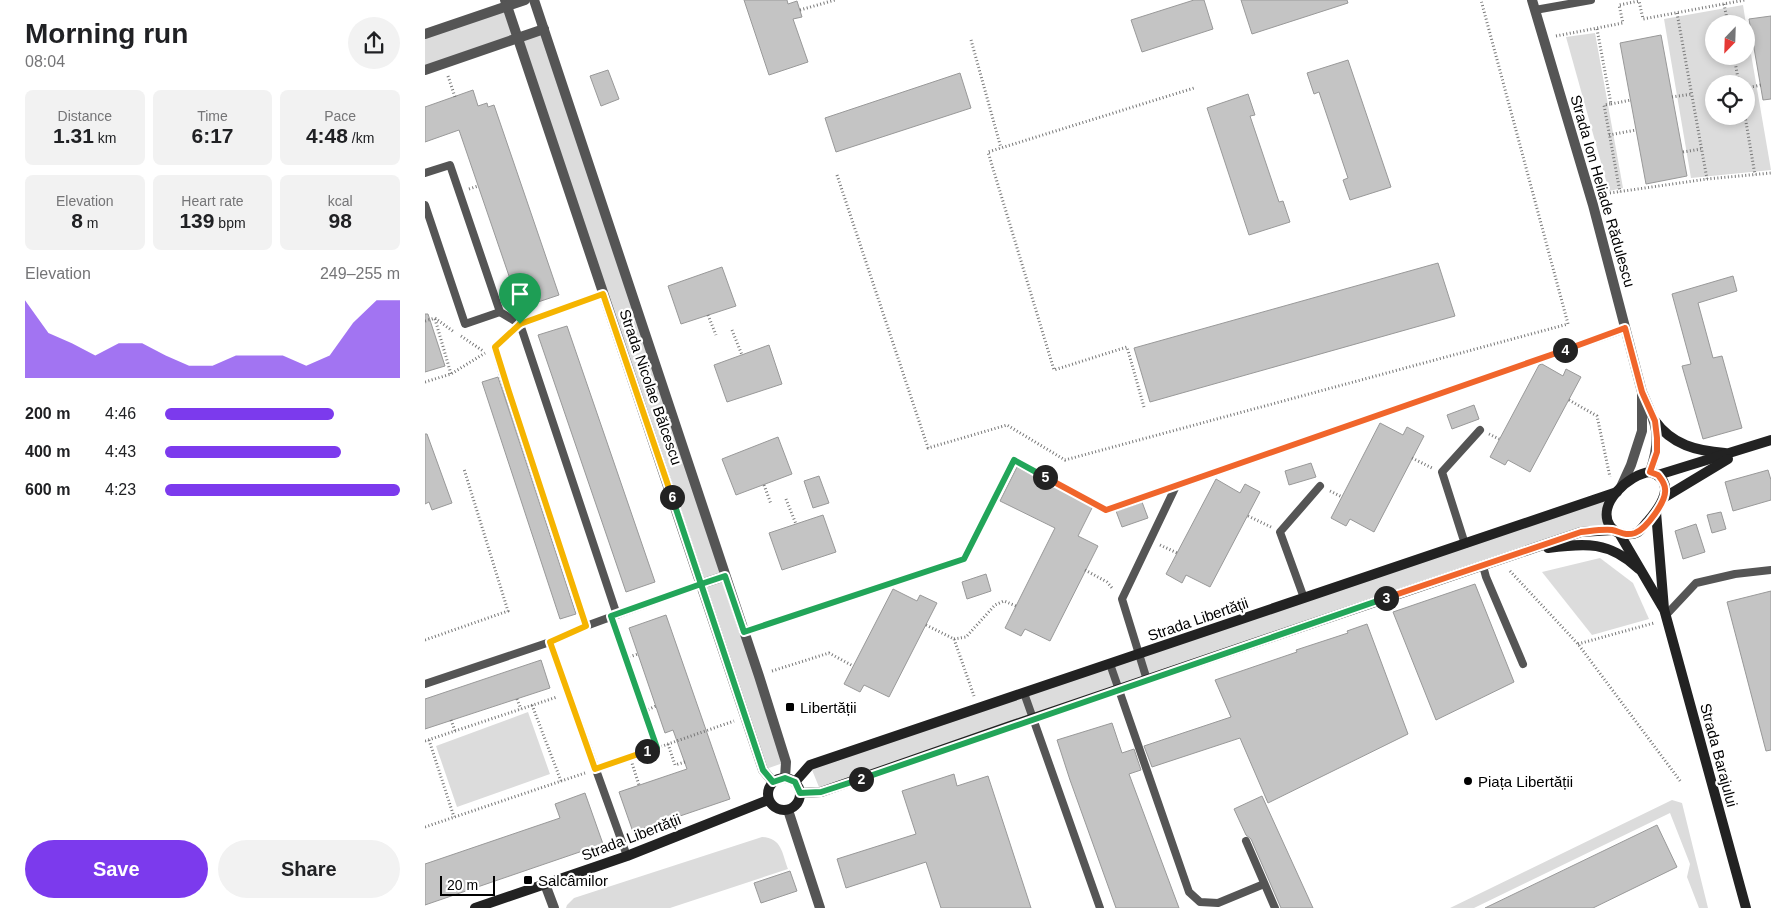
<!DOCTYPE html>
<meta charset="utf-8">
<style>
:root{--surface:#fff;--page:#f2f2f2;--text:#202124;--muted:#757577;--accent:#7c3aed}
body{margin:0;font-family:Arial,sans-serif;background:var(--page);color:var(--text);height:100vh;display:flex;flex-direction:column;font-size:19px;white-space:nowrap}
*{box-sizing:border-box;margin:0}
p{font-size:16px;color:var(--muted)}
.icon{flex:none;width:28px;height:28px;fill:none;stroke:currentColor;stroke-width:2;stroke-linecap:round;stroke-linejoin:round}
.map{position:relative;flex:1;overflow:hidden}
.side{display:flex;flex-direction:column;background:var(--surface);width:425px}
.side>*{flex:none}
.needle{width:32px;rotate:203deg}
.fabs{position:absolute;left:1280px;top:15px;display:grid;gap:10px}
.fabs a{display:grid;place-items:center;width:50px;height:50px;border-radius:50%;background:var(--surface);box-shadow:0 2px 8px #0003;font-size:25px}
.scale{position:absolute;left:15px;bottom:12px;width:55px;box-sizing:border-box;padding-left:5px;border:2px solid #000;border-top:0;font-size:14px;line-height:18px;white-space:nowrap;color:#000;-webkit-text-stroke:4px #fff;paint-order:stroke}
.pin{position:absolute;display:grid;place-items:center;width:42px;height:42px;color:#fff;margin:-51px -21px;border-radius:50% 50% 50% 0;rotate:-45deg;box-shadow:0 0 5px #0007}
.pin .icon{rotate:45deg}
.km{position:absolute;width:25px;height:25px;margin:-12px;border-radius:50%;background:#222;color:#fff;font-size:14px;line-height:25px;text-align:center}
.round{display:grid;place-items:center;flex:none;width:52px;height:52px;border-radius:26px;background:var(--page)}
.overview{display:flex;align-items:center;justify-content:space-between;height:85px;padding:0 25px}
h1{font-size:28px;font-weight:700;line-height:38px}
.figures{display:grid;grid-template-columns:repeat(3,1fr);gap:8px;height:85px;padding:5px 25px}
.figures div{display:grid;align-content:center;border-radius:8px;background:var(--page);text-align:center}
.figures b{font-size:21px;font-weight:700}
.figures small{font-size:14px;font-weight:400}
.figures p{font-size:14px}
.chart{height:140px;padding:10px 25px}
.chart p{display:flex;justify-content:space-between}
.chart svg{width:100%;height:90px;margin-top:5px;fill:var(--accent);opacity:.7}
.cta{display:flex;gap:10px;margin-top:auto;padding:10px 25px}
.cta a{flex:1;height:58px;border-radius:30px;background:var(--accent);color:#fff;font-size:20px;font-weight:700;line-height:58px;text-align:center}
.cta a+a{background:var(--page);color:var(--text)}
ul{padding:0 25px;list-style:none;font-size:16px}
li{display:grid;grid-template-columns:80px 60px 1fr;align-items:center;height:38px}
li i{height:12px;border-radius:6px;background:var(--accent)}
main{display:flex;flex:1;min-height:0}
.map>svg:first-child{display:block}
</style>
<main>
<section class="side">
<div class="overview"><div><h1>Morning run</h1><p>08:04</p></div><a class="round"><svg class="icon" aria-label="share" viewBox="0 0 24 24"><path d="M12 15V3M7 8l5-5 5 5M5 13v7h14v-7"/></svg></a></div>
<div class="figures">
<div><p>Distance</p><b>1.31<small> km</small></b></div>
<div><p>Time</p><b>6:17</b></div>
<div><p>Pace</p><b>4:48<small> /km</small></b></div>
</div>
<div class="figures">
<div><p>Elevation</p><b>8<small> m</small></b></div>
<div><p>Heart rate</p><b>139<small> bpm</small></b></div>
<div><p>kcal</p><b>98</b></div>
</div>
<div class="chart"><p><span>Elevation</span>249–255 m</p>
<svg viewBox="0 0 160 44" preserveAspectRatio="none"><path d="M0 44V6L10 22L20 27L30 33L40 27L50 27L60 33L70 38L80 38L90 33L100 33L110 33L120 38L130 33L140 17L150 6L160 6V44z"/></svg>
</div>
<ul>
<li><b>200 m</b>4:46<i style="width:72%"></i></li>
<li><b>400 m</b>4:43<i style="width:75%"></i></li>
<li><b>600 m</b>4:23<i style="width:100%"></i></li>
</ul>
<div class="cta"><a>Save</a><a>Share</a></div>
</section>
<div class="map">
<svg width="1346" height="908" viewBox="0 0 1346 908">
<rect width="100%" height="100%" fill="#fff"/>
<g fill="#dcdcdc" fill-rule="evenodd">
<path d="M1318,5L1321,24H1289V56H1321V25L1346,170L1266,178L1239,19ZM1289,84H1321V116H1289Z"/>
<path d="M82,6L92,38L119,29L361,762L338,770L92,39L0,70V34Z"/>
<path d="M1170,33L1198,188L1184,191L1141,37Z"/>
<path d="M1192,492L1185,502L1188,530L1156,532L396,792L385,765Z"/>
<path d="M1175,558L1208,583L1224,619L1167,635L1117,572Z"/>
<path d="M103,712L125,774L32,807L11,746Z"/>
<path d="M1247,800L1257,803L1283,908H1274L1262,877L1265,864L1245,813L1049,908H1025Z"/>
<path d="M337,837C357,838 357,853 363,869L245,908H141L142,905L149,898Z"/>
</g>
<g fill="#c4c4c4" stroke="#999">
<path d="M319,0H362L363,4L372,1L377,17L368,19L383,62L344,75Z"/>
<path d="M769,0H779L788,29L717,52L706,20Z"/>
<path d="M816,0H922L923,3L827,34Z"/>
<path d="M1346,16V99L1338,100L1324,19Z"/>
<path d="M1236,35L1262,176L1221,184L1195,43Z"/>
<path d="M923,60L966,187L925,200L918,180L923,178L894,92L889,94L882,73Z"/>
<path d="M183,70L194,99L176,106L165,76Z"/>
<path d="M535,73L546,108L411,152L400,118Z"/>
<path d="M48,90L53,106L62,103L63,107L69,105L134,295L95,308L34,130L0,142V107Z"/>
<path d="M823,94L830,115L825,116L854,202L858,201L865,222L824,235L782,108Z"/>
<path d="M1013,263L1030,316L725,402L709,348Z"/>
<path d="M297,267L311,306L256,324L243,286Z"/>
<path d="M1308,276L1312,291L1273,303L1288,358L1297,356L1317,428L1278,439L1257,366L1266,364L1247,294Z"/>
<path d="M0,314H3L20,366L0,372Z"/>
<path d="M142,326L230,582L201,592L113,335Z"/>
<path d="M344,345L357,384L302,402L289,365Z"/>
<path d="M1117,364L1138,376L1141,369L1156,377L1105,472L1083,460L1080,465L1065,457L1114,365Z"/>
<path d="M73,377L151,614L135,619L57,382Z"/>
<path d="M1049,405L1054,419L1027,429L1022,415Z"/>
<path d="M955,423L978,435L982,427L999,436L949,532L925,519L921,526L906,518Z"/>
<path d="M0,434H2L27,503L7,510L4,502L0,504Z"/>
<path d="M353,437L367,474L311,495L297,459Z"/>
<path d="M886,463L891,477L864,485L860,471Z"/>
<path d="M592,467L668,506L653,536L673,546L625,641L600,629L596,636L580,628L630,528L575,501Z"/>
<path d="M1343,470L1346,480V500L1308,511L1300,482Z"/>
<path d="M394,476L404,503L388,508L379,481Z"/>
<path d="M791,479L815,493L820,484L835,492L785,587L761,575L757,583L741,574Z"/>
<path d="M717,502L723,518L697,527L691,511Z"/>
<path d="M1296,512L1301,529L1287,533L1282,515Z"/>
<path d="M398,515L411,552L357,570L344,533Z"/>
<path d="M1271,524L1280,552L1258,559L1250,531Z"/>
<path d="M561,574L566,591L542,599L537,582Z"/>
<path d="M1050,584L1089,682L1011,720L968,612Z"/>
<path d="M468,589L492,601L495,595L512,603L464,697L439,685L435,692L419,684Z"/>
<path d="M1346,591V750L1341,751L1302,602Z"/>
<path d="M241,615L305,799L208,832L194,792L262,769L248,730L240,733L204,628Z"/>
<path d="M942,624L983,734L843,803L815,738L727,767L719,746L806,717L790,680L872,652L871,650L923,633L922,631Z"/>
<path d="M116,660L125,688L0,729V699Z"/>
<path d="M687,723L697,753L709,749L716,770L704,774L754,908H691L645,780L632,740Z"/>
<path d="M529,774L532,786L563,776L606,908H516L501,862L421,888L412,859L491,834L477,791Z"/>
<path d="M160,793L178,844L0,905V864L135,818L130,804Z"/>
<path d="M837,796L888,908H856L826,839L821,835L809,809Z"/>
<path d="M1232,825L1252,867L1168,908H1060Z"/>
<path d="M365,871L372,891L336,903L329,883Z"/>
</g>
<g fill="none" stroke-linecap="round" stroke-linejoin="round">
<g stroke="#777" stroke-width="3" stroke-dasharray="1 2.5" stroke-linecap="butt">
<path d="M1299,4L1303,24"/>
<path d="M375,10L410,0"/>
<path d="M1252,13L1282,179"/>
<path d="M1172,29L1186,104L1179,105L1195,192"/>
<path d="M1131,36L1198,23L1194,5L1214,1L1218,19L1320,0"/>
<path d="M546,40L576,148"/>
<path d="M1309,56L1314,84"/>
<path d="M23,76L30,97"/>
<path d="M1321,88L1336,85"/>
<path d="M1247,97L1267,94"/>
<path d="M1186,104L1206,100"/>
<path d="M1320,116L1330,175"/>
<path d="M1184,135L1211,130"/>
<path d="M1258,152L1276,149"/>
<path d="M412,175L503,448L582,425L640,460L1143,324L1056,0"/>
<path d="M44,189L53,186"/>
<path d="M1178,194L1282,179L1346,173"/>
<path d="M283,315L291,335"/>
<path d="M10,319L26,374"/>
<path d="M0,321L10,318L29,332"/>
<path d="M307,330L317,355"/>
<path d="M36,336L58,351"/>
<path d="M0,382L26,374L60,353"/>
<path d="M1144,400L1172,416L1185,477"/>
<path d="M719,407L702,347L629,370L563,152L769,88"/>
<path d="M1064,434L1074,439"/>
<path d="M987,458L1007,468"/>
<path d="M339,485L346,504"/>
<path d="M905,491L917,497"/>
<path d="M361,499L371,524"/>
<path d="M570,499L589,460L681,510L734,492"/>
<path d="M823,516L846,527"/>
<path d="M735,545L752,553"/>
<path d="M660,570L682,582L688,589"/>
<path d="M1085,571L1153,644L1256,782"/>
<path d="M501,625L529,639L549,696"/>
<path d="M190,628L232,748"/>
<path d="M529,639L541,637L570,605L579,601L591,606"/>
<path d="M0,640L83,611L39,469"/>
<path d="M1153,644L1229,623"/>
<path d="M201,658L213,654"/>
<path d="M347,671L404,653L428,666"/>
<path d="M92,699L96,709"/>
<path d="M107,705L136,781"/>
<path d="M220,711L231,706"/>
<path d="M26,720L30,731"/>
<path d="M4,740L29,817"/>
<path d="M0,741L132,697"/>
<path d="M243,744L250,765L260,762"/>
<path d="M205,757L214,785"/>
<path d="M183,765L309,721"/>
<path d="M0,827L160,773"/>
</g>
<g stroke="#555" stroke-width="8">
<path d="M1110,10L1166,0"/>
<path d="M0,173L25,165L75,312L95,324L192,615"/>
<path d="M0,205L40,324L75,312"/>
<path d="M1040,544L1017,472L1055,430"/>
<path d="M1058,566L1061,577L1098,664"/>
<path d="M879,598L855,532L895,486"/>
<path d="M1241,615L1271,583L1310,574L1346,570"/>
<path d="M161,626L83,393L70,347L95,324L178,294"/>
<path d="M319,632L539,559L564,510"/>
<path d="M125,642L202,856"/>
<path d="M685,664L764,892L775,902L793,903L839,884"/>
<path d="M722,680L697,599L751,486L1200,329"/>
<path d="M0,684L125,642L161,626L276,584"/>
<path d="M599,693L675,908"/>
<path d="M821,841L850,908"/>
</g>
<g stroke="#555" stroke-width="10">
<path d="M276,584L300,576"/>
<path d="M363,810L395,908"/>
<path d="M120,884L129,908"/>
</g>
<g stroke="#555" stroke-width="10">
<path d="M80,0L338,770L348,782"/>
<path d="M109,0L334,676L361,762L360,778"/>
<path d="M1107,0L1168,205L1217,392C1232,426 1237,436 1225,472"/>
<path d="M0,34L100,0"/>
<path d="M0,70L119,29"/>
<path d="M1196,487L1206,465L1217,431V395"/>
</g>
<g stroke="#222" stroke-width="10">
<path d="M1230,421C1247,445 1272,451 1300,453"/>
<path d="M1225,472C1253,481 1236,506 1223,521C1220,524 1217,529 1213,532C1208,535 1199,535 1194,533C1190,532 1188,529 1185,526C1171,504 1204,474 1225,472Z"/>
<path d="M1233,475L1346,440"/>
<path d="M1240,497L1303,459"/>
<path d="M1231,512L1239,609L1321,908"/>
<path d="M1194,533L1238,608"/>
<path d="M1123,548C1161,543 1184,541 1214,569"/>
<circle cx="359" cy="794" r="16"/>
<path d="M370,782L385,765L1192,492"/>
<path d="M375,793L396,792L585,726L1156,532L1188,530"/>
<path d="M50,908L202,856L343,800"/>
</g>
</g>
<g fill="none" stroke-linecap="round" stroke-linejoin="round">
<defs>
<path id="split-1" d="M95,324L70,347L84,392L161,626L125,642L170,769L222,751"/>
<path id="split-2" d="M222,751L232,748L186,616L276,584L338,770L348,782L360,778L370,782L375,793L396,792L436,779"/>
<path id="split-3" d="M436,779L961,598"/>
<path id="split-4" d="M961,598L1156,532C1166,531 1178,529 1187,530C1196,532 1200,536 1210,533C1221,529 1242,501 1240,489C1240,483 1236,479 1233,475L1225,472L1232,452V438L1230,421L1217,392L1200,328L1140,350"/>
<path id="split-5" d="M620,477L681,510L1140,350"/>
<path id="split-6" d="M247,497L276,584L300,576L319,632L539,559L589,460L620,477"/>
<path id="split-7" d="M95,324L178,294L247,497"/>
</defs>
<use href="#split-1" stroke="#fff" stroke-width="10"/>
<use href="#split-2" stroke="#fff" stroke-width="10"/>
<use href="#split-3" stroke="#fff" stroke-width="10"/>
<use href="#split-4" stroke="#fff" stroke-width="10"/>
<use href="#split-5" stroke="#fff" stroke-width="10"/>
<use href="#split-6" stroke="#fff" stroke-width="10"/>
<use href="#split-7" stroke="#fff" stroke-width="10"/>
<use href="#split-1" stroke="#f5b400" stroke-width="6"/>
<use href="#split-2" stroke="#22a559" stroke-width="6"/>
<use href="#split-3" stroke="#22a559" stroke-width="6"/>
<use href="#split-4" stroke="#f0652b" stroke-width="6"/>
<use href="#split-5" stroke="#f0652b" stroke-width="6"/>
<use href="#split-6" stroke="#22a559" stroke-width="6"/>
<use href="#split-7" stroke="#f5b400" stroke-width="6"/>
</g>
<g fill="#000" stroke="#fff" stroke-width="2">
<rect x="360" y="702" width="10" height="10" rx="2.5"/>
<circle cx="1043" cy="781" r="5"/>
<rect x="98" y="875" width="10" height="10" rx="2.5"/>
</g>
<g text-anchor="middle" dominant-baseline="central" stroke-width="4.5" stroke-linejoin="round" paint-order="stroke">
<g font-size="15" fill="#000" stroke="#fff">
<text transform="translate(1178 191) rotate(74)">Strada Ion Heliade Rădulescu</text>
<text transform="translate(226 387) rotate(71)">Strada Nicolae Bălcescu</text>
<text transform="translate(773 619) rotate(-19)">Strada Libertății</text>
<text transform="translate(1294 755) rotate(75)">Strada Barajului</text>
<text transform="translate(206 837) rotate(-21)">Strada Libertății</text>
</g>
<g font-size="15" fill="#000" stroke="#fff" text-anchor="start">
<text x="375" y="707">Libertății</text>
<text x="1053" y="781">Piața Libertății</text>
<text x="113" y="880">Salcâmilor</text>
</g>
</g>
</svg>
<div class="fabs">
<a><svg class="needle" viewBox="-14 -14 28 28"><path d="M0-13l5 13h-10z" fill="#e53935"/><path d="M0 13l5-13h-10z" fill="#757577"/></svg></a>
<a><svg class="icon" aria-label="locate" viewBox="0 0 24 24"><circle cx="12" cy="12" r="6"/><path d="M12 2v4M12 18v4M2 12h4M18 12h4"/></svg></a>
</div>
<div class="scale">20 m</div>
<div class="pin" style="left:95px;top:324px;background:#1e9e55"><svg class="icon" aria-label="arrive" viewBox="0 0 24 24"><path d="M6 21V4h12l-3 4 3 4H6"/></svg></div>
<b class="km" style="left:222px;top:751px">1</b>
<b class="km" style="left:436px;top:779px">2</b>
<b class="km" style="left:961px;top:598px">3</b>
<b class="km" style="left:1140px;top:350px">4</b>
<b class="km" style="left:620px;top:477px">5</b>
<b class="km" style="left:247px;top:497px">6</b>
</div>
</main>
